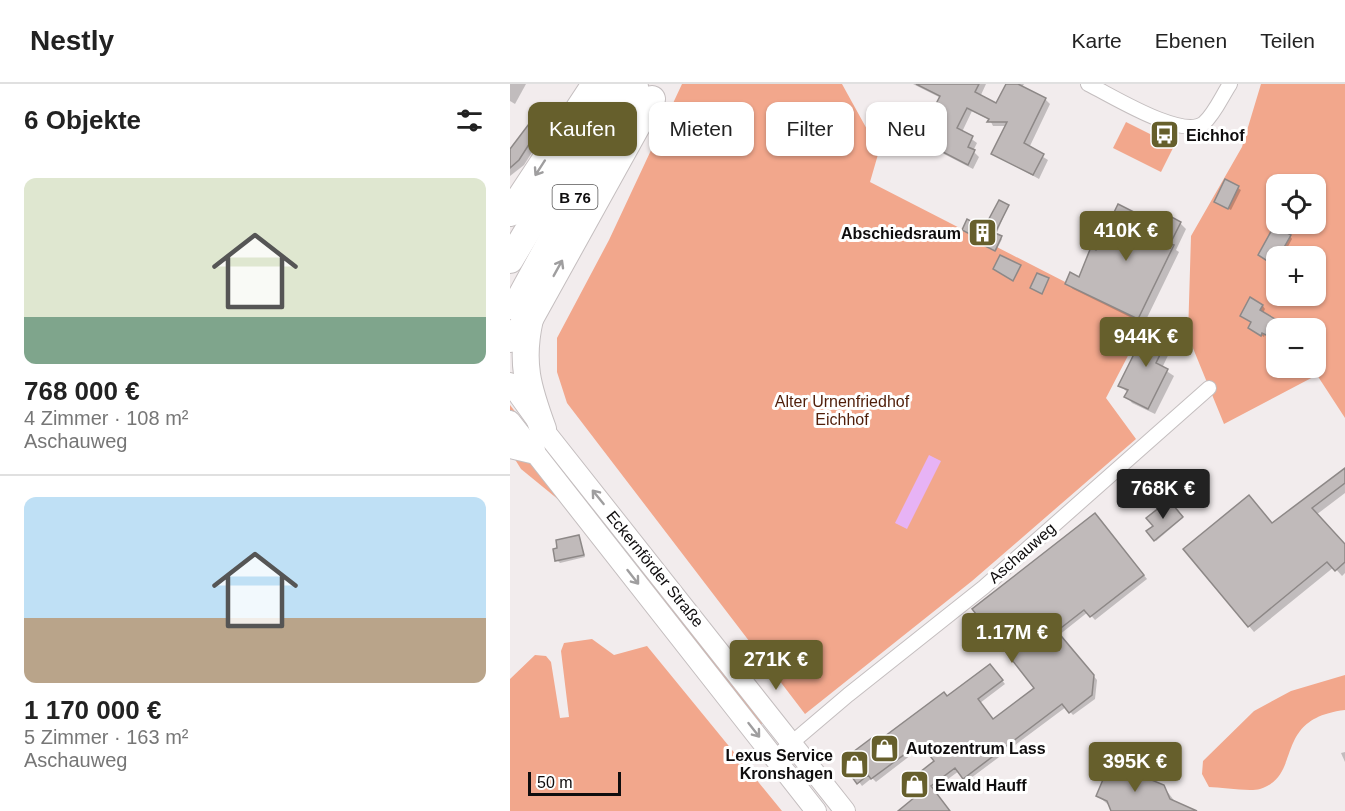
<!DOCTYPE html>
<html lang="de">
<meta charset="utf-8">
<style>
:root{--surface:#fff;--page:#f2f2f2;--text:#222;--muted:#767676;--line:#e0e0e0;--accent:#665f2c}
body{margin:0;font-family:Arial,sans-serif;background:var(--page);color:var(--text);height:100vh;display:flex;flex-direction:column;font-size:22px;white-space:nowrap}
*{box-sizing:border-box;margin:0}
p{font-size:20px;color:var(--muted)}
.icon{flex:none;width:33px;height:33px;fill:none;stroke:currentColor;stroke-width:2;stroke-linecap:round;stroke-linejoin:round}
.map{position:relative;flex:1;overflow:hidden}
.details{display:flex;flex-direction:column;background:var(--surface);width:510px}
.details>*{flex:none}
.top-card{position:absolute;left:18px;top:18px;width:570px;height:54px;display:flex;gap:12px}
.controls{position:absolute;left:756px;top:90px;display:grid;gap:12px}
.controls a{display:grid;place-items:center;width:60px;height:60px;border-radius:12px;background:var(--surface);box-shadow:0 2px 4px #0004;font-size:30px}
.scale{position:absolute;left:18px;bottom:15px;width:93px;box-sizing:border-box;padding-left:6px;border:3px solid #0f0d0e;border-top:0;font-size:16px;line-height:21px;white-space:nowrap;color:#0f0d0e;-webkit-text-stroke:4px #fff;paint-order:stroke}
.price{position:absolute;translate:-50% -51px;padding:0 14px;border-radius:6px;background:var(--accent);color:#fff;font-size:20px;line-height:39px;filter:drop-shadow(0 2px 3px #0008)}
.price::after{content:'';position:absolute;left:50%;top:36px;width:18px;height:14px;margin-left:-9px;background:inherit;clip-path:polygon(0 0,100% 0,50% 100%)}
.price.active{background:#222;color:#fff}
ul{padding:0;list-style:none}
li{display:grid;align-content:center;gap:12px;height:318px;padding:0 24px}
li+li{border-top:2px solid var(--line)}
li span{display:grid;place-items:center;height:186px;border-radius:12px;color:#555}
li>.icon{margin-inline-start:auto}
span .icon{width:108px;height:108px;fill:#fffc;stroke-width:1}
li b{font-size:26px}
h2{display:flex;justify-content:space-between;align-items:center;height:72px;padding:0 24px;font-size:26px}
.tag{padding:0 21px;border-radius:12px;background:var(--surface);box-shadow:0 2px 4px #0004;font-size:21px;line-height:54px}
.tag.active{background:var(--accent);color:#fff}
header{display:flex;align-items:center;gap:36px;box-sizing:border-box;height:84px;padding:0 30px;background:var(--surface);border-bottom:2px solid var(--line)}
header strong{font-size:28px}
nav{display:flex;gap:33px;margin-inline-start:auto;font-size:21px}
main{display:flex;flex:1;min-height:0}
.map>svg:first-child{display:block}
.green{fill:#f2a78c;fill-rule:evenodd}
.water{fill:#e7b3f5}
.shadow{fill:#0003}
.building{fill:#c0baba;stroke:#8d8887;stroke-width:1.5}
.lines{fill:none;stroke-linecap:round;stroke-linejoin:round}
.street-casing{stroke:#c4bebf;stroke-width:16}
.secondary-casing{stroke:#c4bebf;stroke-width:22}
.highway-casing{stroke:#c4bebf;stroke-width:28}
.street{stroke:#fff;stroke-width:14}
.secondary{stroke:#fff;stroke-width:20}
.highway{stroke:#fff;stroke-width:26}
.oneway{stroke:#9f9e9f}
.labels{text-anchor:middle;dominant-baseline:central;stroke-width:6;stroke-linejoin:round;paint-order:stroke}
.shield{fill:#fff;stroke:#575656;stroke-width:1.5}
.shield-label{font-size:15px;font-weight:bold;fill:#0f0d0e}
.poi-label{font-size:16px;font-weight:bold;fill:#0f0d0e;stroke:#fff;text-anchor:start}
.park-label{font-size:16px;fill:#501e09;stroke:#fff}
.street-label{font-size:16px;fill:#0f0d0e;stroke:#fff}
</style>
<header>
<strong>Nestly</strong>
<nav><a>Karte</a><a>Ebenen</a><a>Teilen</a></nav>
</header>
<main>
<section class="details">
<h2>6 Objekte<svg class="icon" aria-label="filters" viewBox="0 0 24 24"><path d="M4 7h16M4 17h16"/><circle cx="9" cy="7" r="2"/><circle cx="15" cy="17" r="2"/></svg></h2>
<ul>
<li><span style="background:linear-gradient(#dfe7d0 75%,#7fa58c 0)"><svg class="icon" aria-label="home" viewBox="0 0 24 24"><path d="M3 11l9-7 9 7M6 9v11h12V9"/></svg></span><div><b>768 000 €</b><p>4 Zimmer · 108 m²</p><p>Aschauweg</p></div></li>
<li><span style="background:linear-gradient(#bfe0f5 65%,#b9a48a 0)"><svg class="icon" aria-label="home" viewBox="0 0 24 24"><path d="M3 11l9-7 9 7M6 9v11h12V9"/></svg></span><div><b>1 170 000 €</b><p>5 Zimmer · 163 m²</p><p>Aschauweg</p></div></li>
</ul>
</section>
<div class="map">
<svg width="835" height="727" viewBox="0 0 835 727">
<rect width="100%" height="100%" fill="#f2eced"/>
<g class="green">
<polygon points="172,0 332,0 369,67 360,98 635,239 596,314 626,355 462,497 295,630 57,319 47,288 47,254 99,156"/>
<path d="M751,0H835V334L807,291L714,340L678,252L681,152L732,63ZM766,100H806V140H766ZM766,172H806V212H766ZM766,244H806V284H766Z"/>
<polygon points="616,38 664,62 651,88 603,64"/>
<polygon points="0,321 106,460 163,519 255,637 249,642 0,328"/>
<polygon points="1,369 19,377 55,421 11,385"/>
<polygon points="82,555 104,571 137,562 272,727 0,727 0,595 25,571 36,572 41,578 50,634 59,633 51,567 54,559"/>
<path d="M835,591V626C761,635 794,691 750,705C739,708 711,703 699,703L692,690L693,677L744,627L781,607Z"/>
</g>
<polygon class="water" points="419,371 431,377 397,445 385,439"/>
<g class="shadow">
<polygon points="0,0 16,0 5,20 0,17"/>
<polygon points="403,0 476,0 470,13 487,21 497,0 514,0 512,3 535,15 540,20 519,64 538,76 529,95 483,70 497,42 483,42 480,36 462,27 452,48 467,59 463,67 469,73 463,85 434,70 429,65 435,52 417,41 431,14"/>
<polygon points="25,34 38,43 14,81 0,92 0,67"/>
<polygon points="716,97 731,106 721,126 709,120"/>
<polygon points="498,122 486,151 492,155 486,167 476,162 474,146"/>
<polygon points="629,132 634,140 651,148 670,139 676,145 666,166 669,168 634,240 563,205 557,199 569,195 587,168"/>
<polygon points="780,152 782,155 773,172 766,172 766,182 750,171"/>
<polygon points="741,215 753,222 755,225 753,229 767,238 759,252 755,250 754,253 740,244 743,239"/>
<polygon points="659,251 665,257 652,284 664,292 645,330 622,319 616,312 618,309 610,301"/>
<polygon points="835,386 835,409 806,431 835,462 835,489 832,492 824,483 744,548 739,542 762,440"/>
<polygon points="659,418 673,434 646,457 638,448 645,442"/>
<polygon points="589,434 637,495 585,536 578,528 549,551 587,596 585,615 563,631 556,623 457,697 449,687 423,706 408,713 426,677 414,661 366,698 362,694 352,702 335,678 483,585 495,600 470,619 483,637 526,604 464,526"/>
<polygon points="69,453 75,473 50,479 47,476 49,465"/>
<polygon points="835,668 835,678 831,669"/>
<polygon points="653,702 666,719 601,723 588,712"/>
</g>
<g class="building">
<polygon points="406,0 469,0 465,8 486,19 496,0 508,0 536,14 514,59 534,70 523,91 481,70 497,38 477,38 479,35 457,24 447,44 463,52 458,63 465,66 458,81 427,65 435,51 415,41 430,12"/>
<polygon points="25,32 34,37 9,76 0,84 0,65"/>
<polygon points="715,95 729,102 718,125 704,118"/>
<polygon points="489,116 499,121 485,149 492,152 485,167 473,161 475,158 452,146 457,135 474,144"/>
<polygon points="608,120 630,131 628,135 650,146 658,131 671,138 660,160 664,161 628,235 555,200 560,188 569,193 581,163 586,166"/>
<polygon points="764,142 781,151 759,190 759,178 748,171"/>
<polygon points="490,171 511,181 503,197 483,185"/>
<polygon points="527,189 539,194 532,210 520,204"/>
<polygon points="740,213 753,221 750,226 765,235 756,251 752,249 751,252 738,244 741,238 730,232"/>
<polygon points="639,240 660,250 646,279 658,285 638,325 614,313 618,306 608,302"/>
<polygon points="835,384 835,399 802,424 835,460 835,478 825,487 817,478 738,543 673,465 739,411 762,439"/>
<polygon points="659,416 673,433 644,457 636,447 643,442 636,434"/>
<polygon points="585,429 634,491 580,533 574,526 547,547 584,591 582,611 559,629 552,620 453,695 445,684 421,702 440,727 388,727 405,713 395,700 424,677 410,659 361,695 358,691 347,700 334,682 333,678 339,671 363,653 367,658 434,608 437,612 480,580 493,596 468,615 483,635 524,604 462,525"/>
<polygon points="69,451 74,471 45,477 43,465 47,464 46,456"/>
<polygon points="600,679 654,701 660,715 687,727 601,727 597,717 586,712"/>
</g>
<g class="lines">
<defs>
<g id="street">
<path d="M578,0C601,11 672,56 694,39C705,29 712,12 720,0"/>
<polyline points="265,673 338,611 474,503 699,304"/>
</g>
<g id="secondary">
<polyline points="0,299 33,345 335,727"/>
<polyline points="0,337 306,727"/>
</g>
<g id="highway">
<polyline points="0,129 85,0"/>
<polyline points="0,176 106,0"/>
<polyline points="5,223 125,3"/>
<path d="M20,235C10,279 18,304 33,345"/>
<polyline points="0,255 20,235 142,15"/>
<polyline points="0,361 22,366"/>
</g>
</defs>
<use href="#street" class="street-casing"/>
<use href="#secondary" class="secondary-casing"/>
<use href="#highway" class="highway-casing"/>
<use href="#street" class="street"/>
<use href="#secondary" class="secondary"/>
<use href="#highway" class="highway"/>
</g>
<defs><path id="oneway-shaft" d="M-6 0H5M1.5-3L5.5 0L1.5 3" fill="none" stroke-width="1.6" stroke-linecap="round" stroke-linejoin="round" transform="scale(1.5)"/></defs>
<g class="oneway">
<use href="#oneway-shaft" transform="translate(30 84) rotate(123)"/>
<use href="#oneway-shaft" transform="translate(48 184) rotate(-61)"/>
<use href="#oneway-shaft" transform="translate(88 413) rotate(-129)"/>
<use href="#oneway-shaft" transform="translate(123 493) rotate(52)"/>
<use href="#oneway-shaft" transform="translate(244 646) rotate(52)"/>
</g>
<defs>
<symbol id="bus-square" viewBox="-11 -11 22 22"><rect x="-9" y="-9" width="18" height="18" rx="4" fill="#665f2c" stroke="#fff"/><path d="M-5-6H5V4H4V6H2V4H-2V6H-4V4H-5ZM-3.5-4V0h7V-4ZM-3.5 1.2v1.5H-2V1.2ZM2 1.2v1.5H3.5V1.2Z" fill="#fff"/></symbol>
<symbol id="building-square" viewBox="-11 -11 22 22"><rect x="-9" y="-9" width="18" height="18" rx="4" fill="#665f2c" stroke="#fff"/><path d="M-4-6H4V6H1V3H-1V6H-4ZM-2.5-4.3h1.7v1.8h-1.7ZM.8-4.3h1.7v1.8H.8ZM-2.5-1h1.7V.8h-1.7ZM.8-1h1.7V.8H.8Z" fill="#fff"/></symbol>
<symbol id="shop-square" viewBox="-11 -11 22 22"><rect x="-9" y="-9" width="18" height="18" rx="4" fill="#665f2c" stroke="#fff"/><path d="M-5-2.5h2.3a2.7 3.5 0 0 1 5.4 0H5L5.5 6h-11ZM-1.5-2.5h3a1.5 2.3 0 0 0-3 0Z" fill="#fff"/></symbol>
</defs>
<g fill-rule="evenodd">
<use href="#bus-square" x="638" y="34" width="33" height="33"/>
<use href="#building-square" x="456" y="132" width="33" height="33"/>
<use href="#shop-square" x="358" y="648" width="33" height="33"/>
<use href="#shop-square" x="328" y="664" width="33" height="33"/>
<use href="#shop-square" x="388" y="684" width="33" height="33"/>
</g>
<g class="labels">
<rect class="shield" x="42.5" y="101" width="45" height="24" rx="4.5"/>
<g class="shield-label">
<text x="65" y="113">B 76</text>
</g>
<g class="poi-label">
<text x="676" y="51">Eichhof</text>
<text x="451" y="149" text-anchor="end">Abschiedsraum</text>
<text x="396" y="664">Autozentrum Lass</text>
<text x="323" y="671" text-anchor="end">Lexus Service<tspan x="323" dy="18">Kronshagen</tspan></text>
<text x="425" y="701">Ewald Hauff</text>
</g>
<g class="park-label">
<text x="332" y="317">Alter Urnenfriedhof<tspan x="332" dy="18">Eichhof</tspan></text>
</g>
<g class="street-label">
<text transform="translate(512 469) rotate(-41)">Aschauweg</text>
<text transform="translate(145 485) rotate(51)">Eckernförder Straße</text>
</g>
</g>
</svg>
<div class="controls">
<a><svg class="icon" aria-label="locate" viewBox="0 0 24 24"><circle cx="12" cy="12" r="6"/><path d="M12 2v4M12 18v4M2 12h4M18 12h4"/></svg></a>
<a>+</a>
<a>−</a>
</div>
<div class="scale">50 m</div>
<b class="price" style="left:616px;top:178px">410K €</b>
<b class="price" style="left:636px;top:284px">944K €</b>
<b class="price active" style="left:653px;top:436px">768K €</b>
<b class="price" style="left:502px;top:580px">1.17M €</b>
<b class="price" style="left:266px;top:607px">271K €</b>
<b class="price" style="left:625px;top:709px">395K €</b>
<div class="top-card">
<a class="tag active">Kaufen</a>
<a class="tag">Mieten</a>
<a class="tag">Filter</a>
<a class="tag">Neu</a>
</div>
</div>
</main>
